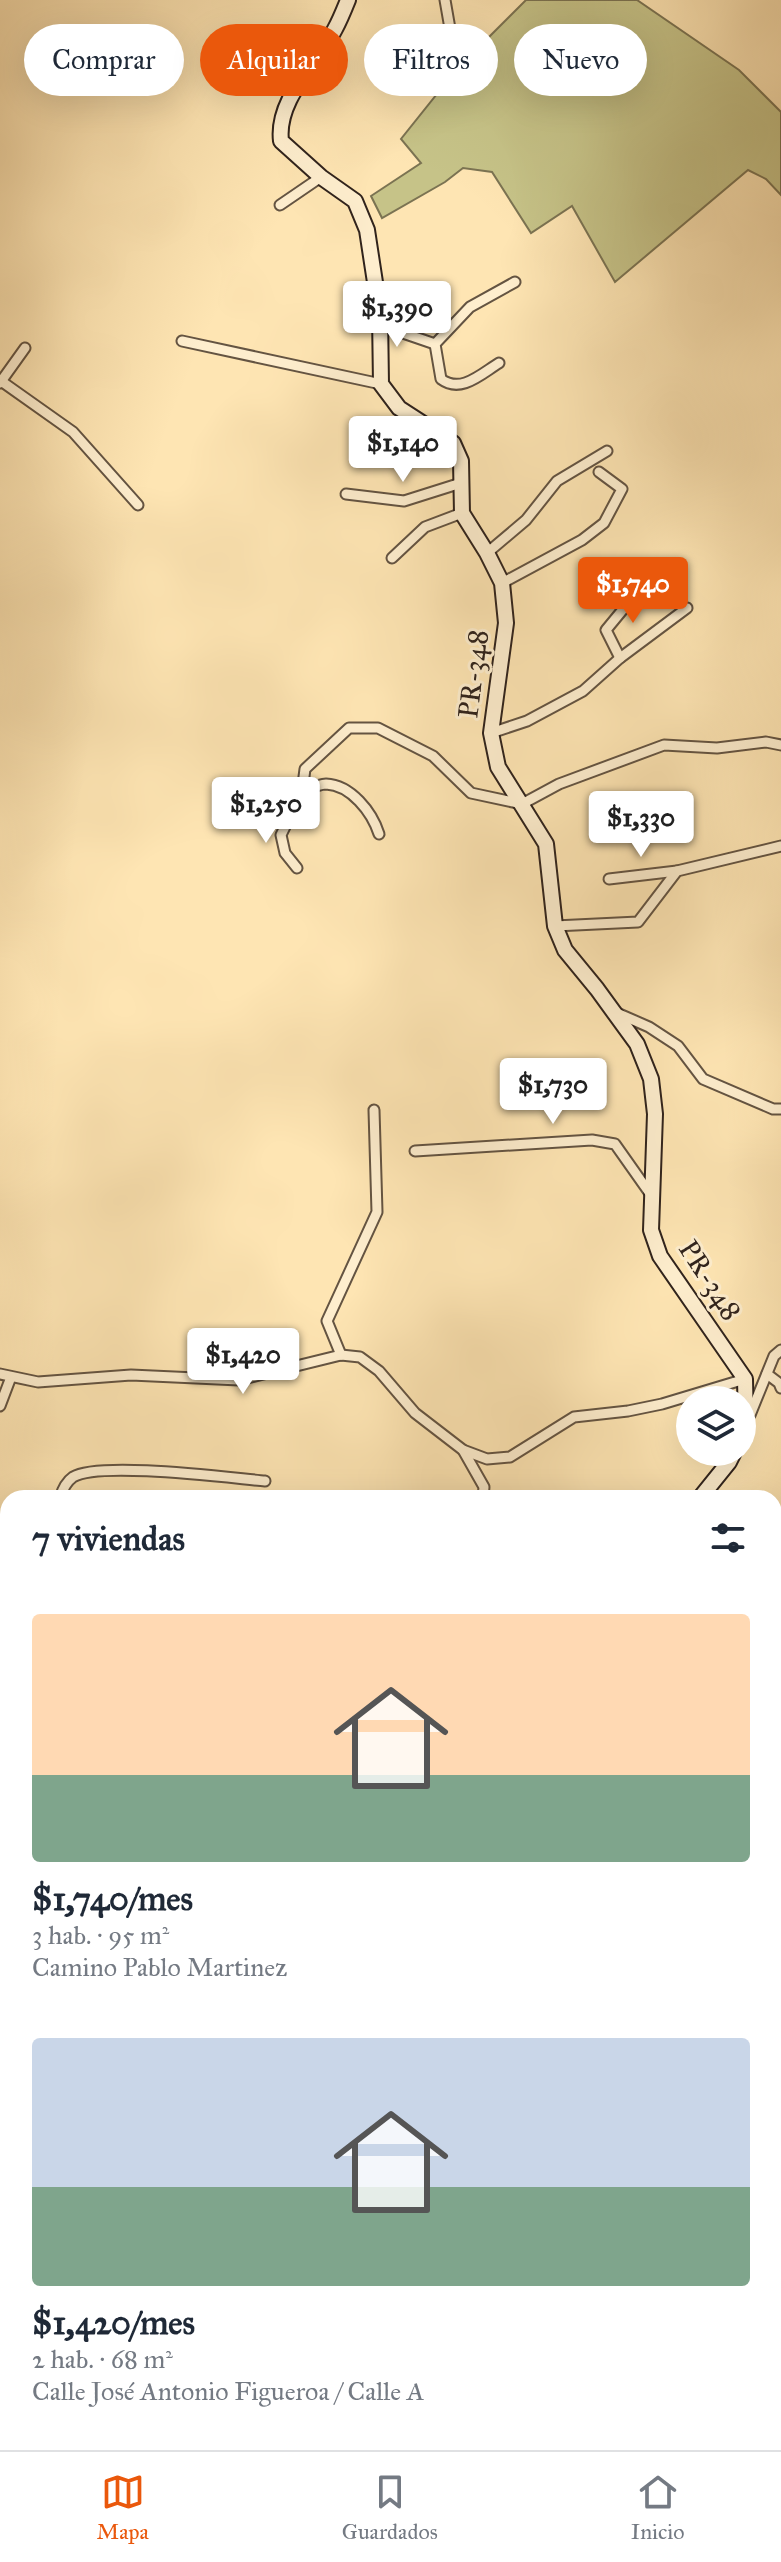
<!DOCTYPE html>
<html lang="es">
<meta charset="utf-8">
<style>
:root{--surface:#fff;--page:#f6f6f7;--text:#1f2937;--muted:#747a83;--line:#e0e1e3;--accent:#ea580c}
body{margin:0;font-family:"IM FELL Great Primer",serif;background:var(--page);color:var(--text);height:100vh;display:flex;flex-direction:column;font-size:30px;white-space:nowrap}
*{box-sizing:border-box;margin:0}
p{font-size:26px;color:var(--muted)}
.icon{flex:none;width:44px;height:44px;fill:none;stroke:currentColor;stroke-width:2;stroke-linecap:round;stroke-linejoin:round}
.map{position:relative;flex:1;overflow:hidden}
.sheet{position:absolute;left:0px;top:1490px;width:782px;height:960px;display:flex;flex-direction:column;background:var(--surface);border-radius:24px 24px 0 0;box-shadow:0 8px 32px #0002}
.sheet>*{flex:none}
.banner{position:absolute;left:24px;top:24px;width:734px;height:72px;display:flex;gap:16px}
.buttons{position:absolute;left:676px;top:1386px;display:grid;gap:16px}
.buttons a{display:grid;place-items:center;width:80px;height:80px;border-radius:50%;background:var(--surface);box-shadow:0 8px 32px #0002;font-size:40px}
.price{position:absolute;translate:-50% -68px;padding:0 18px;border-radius:8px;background:#fff;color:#222;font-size:26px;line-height:52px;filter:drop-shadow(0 2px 4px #0008)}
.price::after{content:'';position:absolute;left:50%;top:48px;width:24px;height:18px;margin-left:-12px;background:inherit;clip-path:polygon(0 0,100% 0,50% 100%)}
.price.selected{background:var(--accent);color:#fff}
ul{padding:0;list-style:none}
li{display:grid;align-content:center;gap:16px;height:424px;padding:0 32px}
li span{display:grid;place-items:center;height:248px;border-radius:8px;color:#555}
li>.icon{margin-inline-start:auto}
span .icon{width:144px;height:144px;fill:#fffc;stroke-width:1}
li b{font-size:34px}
h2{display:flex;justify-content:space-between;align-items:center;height:96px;padding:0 32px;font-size:34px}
.tag{padding:0 28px;border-radius:36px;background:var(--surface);box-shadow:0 8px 32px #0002;font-size:28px;line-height:72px}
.tag.selected{background:var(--accent);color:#fff}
.tab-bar{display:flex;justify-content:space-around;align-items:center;height:112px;border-top:2px solid var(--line);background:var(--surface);font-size:22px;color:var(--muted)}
.tab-bar a{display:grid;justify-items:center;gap:4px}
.tab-bar .selected{color:var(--accent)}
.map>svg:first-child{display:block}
.green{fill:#c6c388;stroke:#7b7352;stroke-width:2}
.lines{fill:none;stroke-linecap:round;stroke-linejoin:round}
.street-casing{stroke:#645442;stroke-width:13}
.secondary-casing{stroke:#30231c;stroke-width:18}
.street{stroke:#feeece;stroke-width:9}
.secondary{stroke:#feeece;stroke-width:14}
.labels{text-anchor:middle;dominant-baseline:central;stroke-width:6;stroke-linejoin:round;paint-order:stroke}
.street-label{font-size:28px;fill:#30231c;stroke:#feeece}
</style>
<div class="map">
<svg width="781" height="2450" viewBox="0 0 781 2450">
<rect width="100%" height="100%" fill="#fee5b3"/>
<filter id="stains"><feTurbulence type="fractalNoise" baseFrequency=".0025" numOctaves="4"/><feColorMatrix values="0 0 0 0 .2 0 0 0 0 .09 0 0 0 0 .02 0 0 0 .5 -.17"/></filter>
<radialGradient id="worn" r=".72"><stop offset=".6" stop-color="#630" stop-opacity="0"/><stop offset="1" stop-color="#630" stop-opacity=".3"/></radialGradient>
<polygon class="green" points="526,0 637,0 739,70 781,112 781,195 766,179 748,170 615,282 572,206 531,233 492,172 463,168 445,182 382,218 371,196 421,163 401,139 457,69"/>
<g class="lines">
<defs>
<g id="street">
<polyline points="445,0 452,40 463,53"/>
<polyline points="280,205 321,177"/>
<polyline points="380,315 400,332 435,344"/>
<polyline points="182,341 381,384"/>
<path d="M499,363C481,374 461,394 441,379L435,344L470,307L515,282"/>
<polyline points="1,381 73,432 138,505"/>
<polyline points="0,383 25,348"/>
<polyline points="346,494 404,501 461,483"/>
<polyline points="487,553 526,520 557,481 607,451"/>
<polyline points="392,558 425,527 462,513"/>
<polyline points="502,583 582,540 604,523 622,489 599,472"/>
<polyline points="620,658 606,630 639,590"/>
<polyline points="491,733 527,721 583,691 620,658 687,608"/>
<path d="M302,792C309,789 319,784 326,784C351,785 372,812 379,834"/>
<polyline points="297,868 285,853 281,835 302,792 305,769 349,728 378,728 433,756 471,793 522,804 559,784 664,745 717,748 766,742 781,745"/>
<polyline points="609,879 677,871"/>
<polyline points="555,926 638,922 677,871 781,846"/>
<polyline points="617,1013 649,1027 678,1046 703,1079 773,1109 781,1109"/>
<polyline points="415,1151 592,1140 615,1144 651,1195"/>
<polyline points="341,1355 327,1321 377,1212 374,1110"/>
<polyline points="0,1374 38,1382 131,1375 239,1380 341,1355 360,1357 379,1371 415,1413 463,1450 487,1459 510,1457 574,1417 628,1411 662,1404 745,1379"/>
<polyline points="767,1374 779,1383 781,1388"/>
<polyline points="0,1406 11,1377"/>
<polyline points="750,1415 774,1356 781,1350"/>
<polyline points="463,1450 484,1487 483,1498"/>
<path d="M60,1498C62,1491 66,1482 73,1477C99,1461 230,1478 265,1481"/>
<polyline points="0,1600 8,1590"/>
<polyline points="774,1765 781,1763"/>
<polyline points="774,1906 781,1903"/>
<polyline points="0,2037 8,2036"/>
<polyline points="378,2450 391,2442"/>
</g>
<g id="secondary">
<path d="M348,0C344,10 340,20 335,29C317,64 276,99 281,141L321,177L355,201L367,230L380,315L381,384L399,408L453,443L461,461L462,513L487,553L502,583L506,623L491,733L498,767L546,844L555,926L565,950L597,989L637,1044L651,1079L655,1114L651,1230L660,1256L745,1379L746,1426L742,1435"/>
<polyline points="700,1498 729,1462 734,1452"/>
<polyline points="774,1564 781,1571"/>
<polyline points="0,2341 8,2350"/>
<polyline points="142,2442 162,2450"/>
<polyline points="329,2442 348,2450"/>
<polyline points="258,2450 280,2442"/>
</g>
</defs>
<use href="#street" class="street-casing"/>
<use href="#secondary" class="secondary-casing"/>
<use href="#street" class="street"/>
<use href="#secondary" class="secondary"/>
</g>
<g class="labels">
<g class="street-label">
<text transform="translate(473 674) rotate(-83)">PR-348</text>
<text transform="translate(710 1280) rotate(57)">PR-348</text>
</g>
</g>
<rect width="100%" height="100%" filter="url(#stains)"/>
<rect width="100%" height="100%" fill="url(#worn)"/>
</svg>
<div class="buttons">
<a><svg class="icon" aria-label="layers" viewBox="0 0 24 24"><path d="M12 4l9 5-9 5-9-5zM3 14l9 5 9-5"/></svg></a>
</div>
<b class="price" style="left:397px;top:349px">$1,390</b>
<b class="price" style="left:403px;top:484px">$1,140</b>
<b class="price selected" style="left:633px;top:625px">$1,740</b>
<b class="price" style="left:266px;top:845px">$1,250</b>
<b class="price" style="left:641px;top:859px">$1,330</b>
<b class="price" style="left:553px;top:1126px">$1,730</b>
<b class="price" style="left:243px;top:1396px">$1,420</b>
<div class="banner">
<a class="tag">Comprar</a>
<a class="tag selected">Alquilar</a>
<a class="tag">Filtros</a>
<a class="tag">Nuevo</a>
</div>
<section class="sheet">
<h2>7 viviendas<svg class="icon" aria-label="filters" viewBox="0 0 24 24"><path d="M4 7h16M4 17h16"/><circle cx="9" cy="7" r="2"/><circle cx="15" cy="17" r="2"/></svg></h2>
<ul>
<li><span style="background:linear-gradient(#ffd9b3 65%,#7fa58c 0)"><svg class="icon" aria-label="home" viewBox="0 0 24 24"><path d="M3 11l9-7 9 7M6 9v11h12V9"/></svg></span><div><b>$1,740/mes</b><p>3 hab. · 95 m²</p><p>Camino Pablo Martinez</p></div></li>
<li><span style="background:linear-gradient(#c9d6e8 60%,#7fa58c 0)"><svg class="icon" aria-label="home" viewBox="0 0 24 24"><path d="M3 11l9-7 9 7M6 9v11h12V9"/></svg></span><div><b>$1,420/mes</b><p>2 hab. · 68 m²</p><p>Calle José Antonio Figueroa / Calle A</p></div></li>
</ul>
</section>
</div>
<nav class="tab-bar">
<a class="selected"><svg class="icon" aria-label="map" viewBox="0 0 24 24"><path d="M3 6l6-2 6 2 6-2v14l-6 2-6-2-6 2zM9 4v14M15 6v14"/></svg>Mapa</a>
<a><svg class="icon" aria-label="saved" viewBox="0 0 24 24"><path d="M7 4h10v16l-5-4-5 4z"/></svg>Guardados</a>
<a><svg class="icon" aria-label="home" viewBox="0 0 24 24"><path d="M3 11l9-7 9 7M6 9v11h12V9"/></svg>Inicio</a>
</nav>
